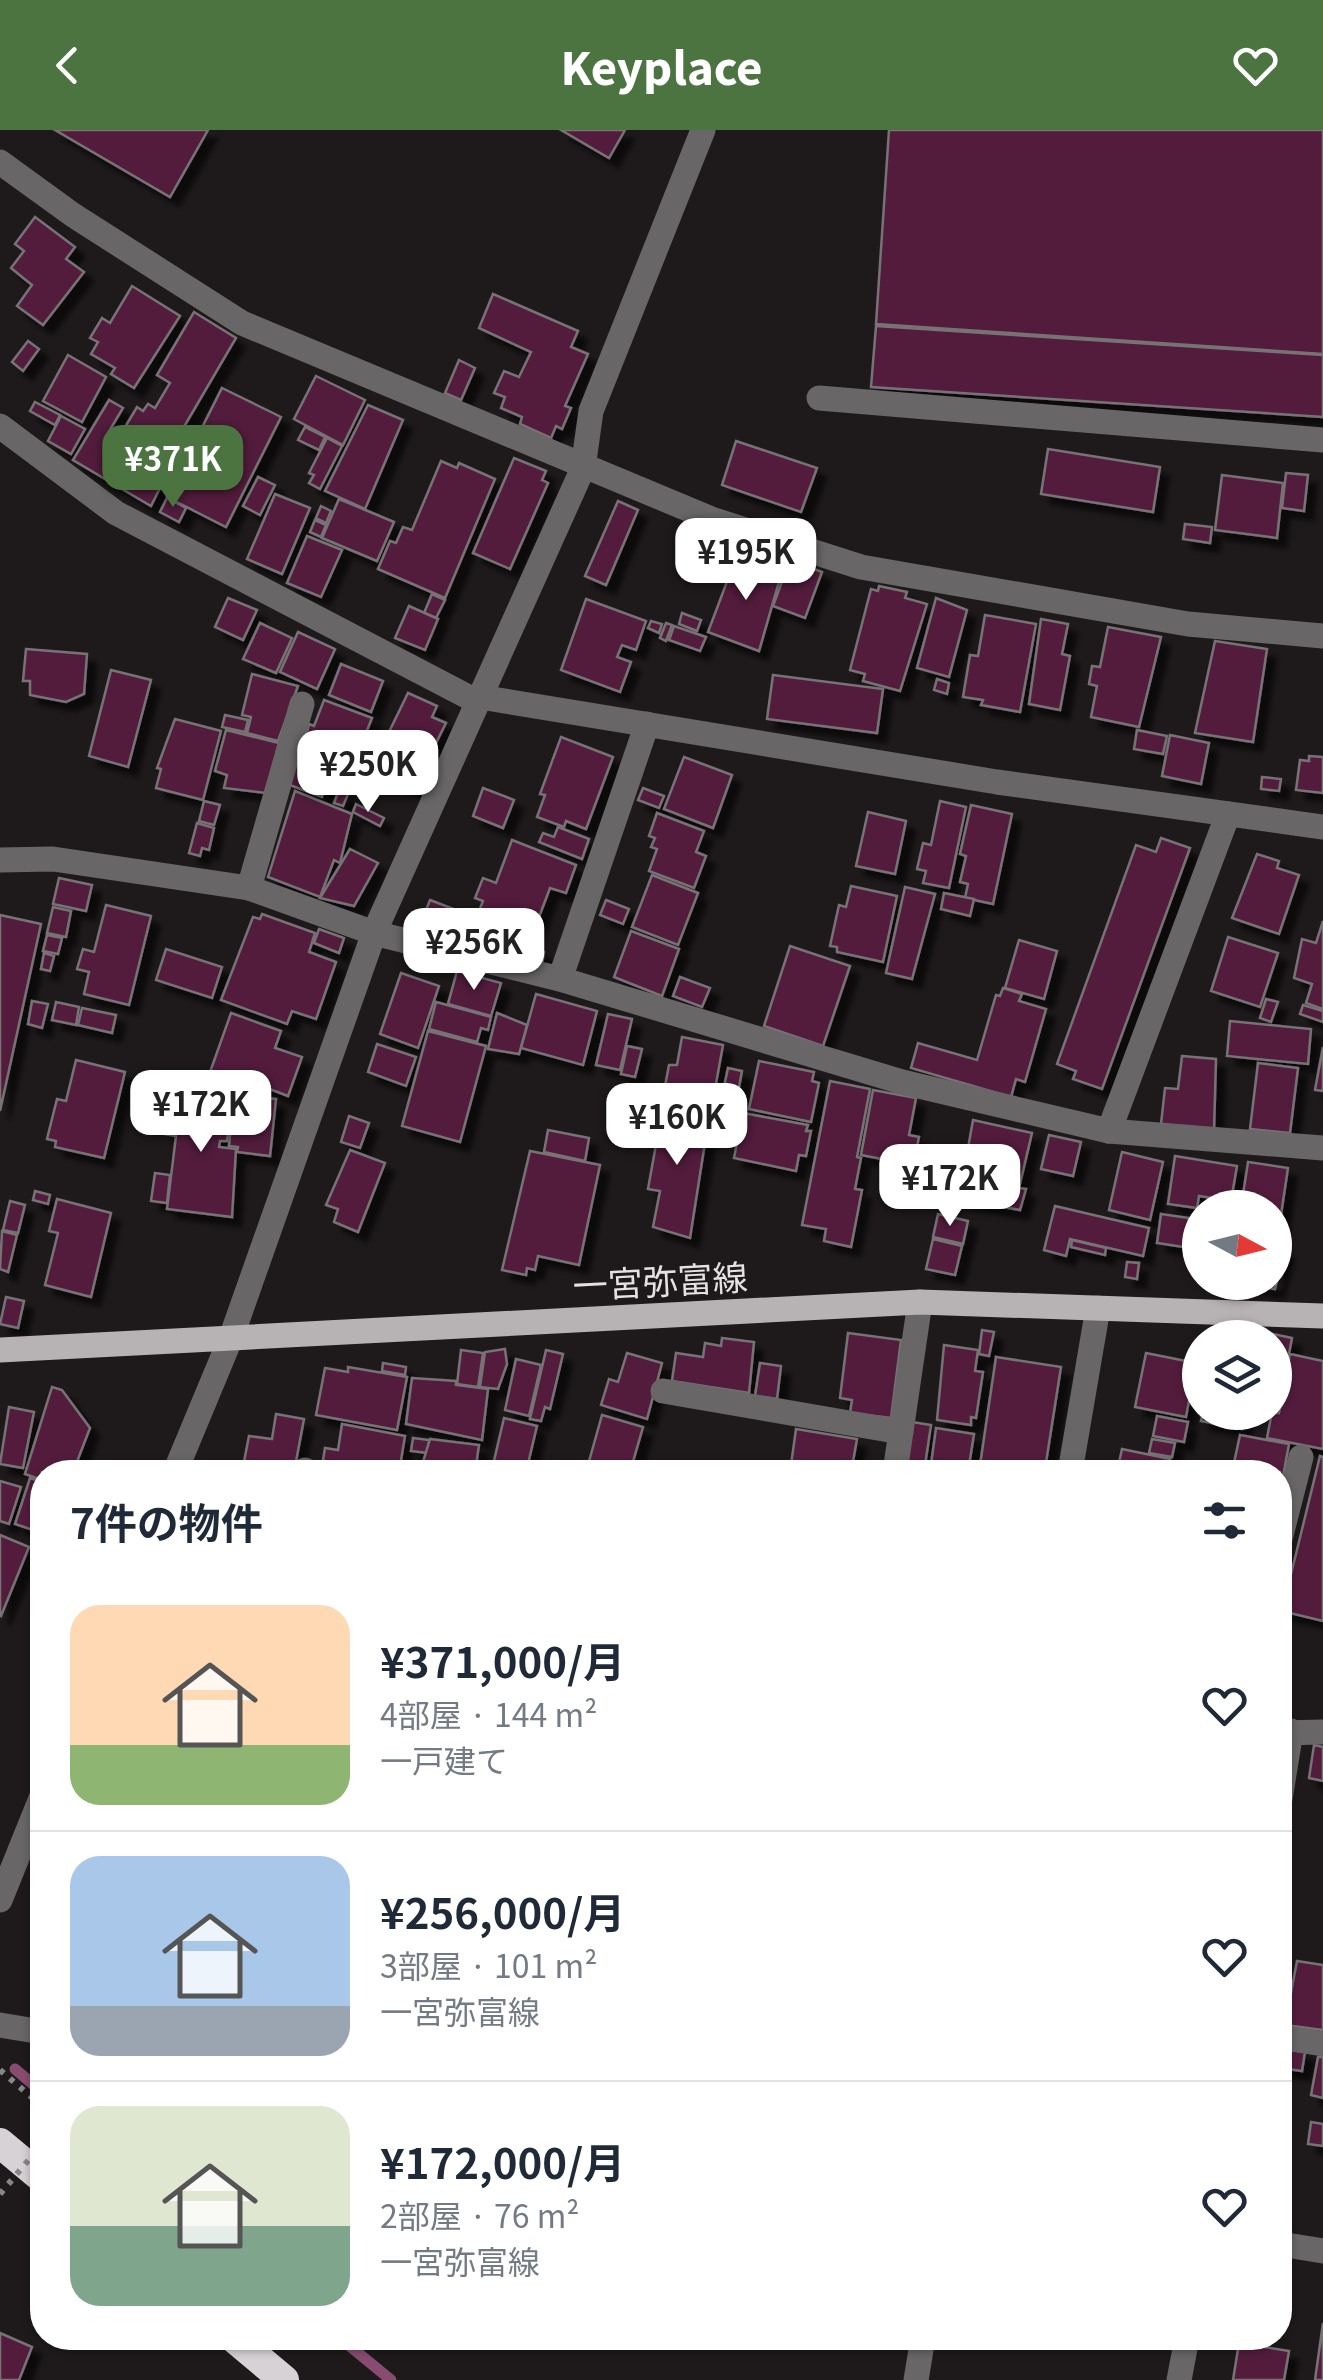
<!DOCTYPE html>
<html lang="ja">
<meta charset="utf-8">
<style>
:root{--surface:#fff;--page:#f6f6f7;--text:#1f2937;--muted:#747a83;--line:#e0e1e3;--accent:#4c7441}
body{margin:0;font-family:Georgia,"Noto Sans JP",serif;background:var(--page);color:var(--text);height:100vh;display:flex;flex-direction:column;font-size:38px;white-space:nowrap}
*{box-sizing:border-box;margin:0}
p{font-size:32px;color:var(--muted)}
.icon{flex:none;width:55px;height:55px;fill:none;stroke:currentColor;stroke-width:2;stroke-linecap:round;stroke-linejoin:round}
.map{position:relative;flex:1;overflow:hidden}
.panel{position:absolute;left:30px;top:1330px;width:1262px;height:890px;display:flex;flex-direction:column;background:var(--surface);border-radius:40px;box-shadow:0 2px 8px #0004}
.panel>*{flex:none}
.needle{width:65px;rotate:97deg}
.tools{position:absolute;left:1182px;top:1060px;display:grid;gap:20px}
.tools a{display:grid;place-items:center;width:110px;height:110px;border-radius:50%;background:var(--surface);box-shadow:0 2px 8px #0004;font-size:50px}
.price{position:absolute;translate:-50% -85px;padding:0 22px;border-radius:20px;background:#fff;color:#222;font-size:32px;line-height:65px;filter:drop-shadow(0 2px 5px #0008)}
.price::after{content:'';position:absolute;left:50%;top:60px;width:30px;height:22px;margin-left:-15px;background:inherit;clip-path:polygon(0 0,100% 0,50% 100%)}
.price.active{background:var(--accent);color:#fff}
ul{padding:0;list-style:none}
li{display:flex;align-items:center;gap:30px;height:250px;padding:0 40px}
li+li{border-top:2px solid var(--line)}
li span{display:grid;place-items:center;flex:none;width:280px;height:200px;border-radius:30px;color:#555}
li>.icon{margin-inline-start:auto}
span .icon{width:120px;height:120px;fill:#fffc;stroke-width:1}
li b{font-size:42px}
h2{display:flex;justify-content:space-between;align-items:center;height:120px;padding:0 40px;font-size:42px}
header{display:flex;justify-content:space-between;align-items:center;height:130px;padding:0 40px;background:var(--accent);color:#fff;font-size:45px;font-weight:800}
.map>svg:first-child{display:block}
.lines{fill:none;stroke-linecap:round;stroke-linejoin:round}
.stream{stroke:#894c70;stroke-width:11}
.building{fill:#521a3e;stroke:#777375;stroke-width:2.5;filter:url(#shadow)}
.path{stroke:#898688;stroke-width:6;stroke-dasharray:5 8;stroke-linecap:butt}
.minor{stroke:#686667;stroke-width:25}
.major{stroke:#b7b3b5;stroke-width:25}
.highway{stroke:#d7d2d5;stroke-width:30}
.path-bridge{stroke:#898688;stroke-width:6;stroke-dasharray:5 8;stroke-linecap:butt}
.labels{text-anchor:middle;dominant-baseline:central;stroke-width:8;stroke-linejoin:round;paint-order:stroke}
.street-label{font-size:35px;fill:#e5e2e4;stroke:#1e1a1c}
</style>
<header><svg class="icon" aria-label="back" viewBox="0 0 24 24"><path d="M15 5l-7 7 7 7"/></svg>Keyplace<svg class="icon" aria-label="heart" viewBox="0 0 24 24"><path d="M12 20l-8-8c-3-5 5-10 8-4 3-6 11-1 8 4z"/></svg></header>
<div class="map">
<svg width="1323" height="2250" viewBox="0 0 1323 2250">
<defs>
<filter id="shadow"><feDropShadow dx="9" dy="9" stdDeviation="2.5" flood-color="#0009"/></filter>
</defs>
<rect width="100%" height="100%" fill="#1e1a1c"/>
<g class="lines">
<g class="stream">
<polyline points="15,1939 42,1962"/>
<polyline points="340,2208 391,2250"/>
</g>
</g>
<g class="building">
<polygon points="55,0 208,0 170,67"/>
<polygon points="561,0 625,0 609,28"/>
<polygon points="889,0 1323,0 1323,224 876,194"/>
<polygon points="35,87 75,117 66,129 84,142 43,195 17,176 32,155 11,138 24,121 15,114"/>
<polygon points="132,156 180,186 134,258 111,244 115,238 91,224 98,212 90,208 102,188 110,193"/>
<polygon points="493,164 578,201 571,217 588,224 565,276 571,278 562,299 556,296 551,308 520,294 522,287 501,278 505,267 494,263 504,241 519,247 531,222 479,198"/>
<polygon points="194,182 236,208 185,295 189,299 151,376 73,330 109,270 123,278 108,303 118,309 137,277 143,281 148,274 155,278 170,253 157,245"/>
<polygon points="876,196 1323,225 1323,287 871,257"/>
<polygon points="28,211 39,219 23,241 12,232"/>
<polygon points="68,225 106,247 82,292 43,271"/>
<polygon points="459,230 475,238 461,270 445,263"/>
<polygon points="316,246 365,270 343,315 294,289"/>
<polygon points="222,258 281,287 226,397 167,367"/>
<polygon points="35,272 60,285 55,295 30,281"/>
<polygon points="368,275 403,290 365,379 325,361"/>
<polygon points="61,286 85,299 71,324 48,311"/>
<polygon points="305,297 325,307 319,320 298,310"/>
<polygon points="327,308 342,316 320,359 309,353 314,345 309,343"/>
<polygon points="736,311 817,338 801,382 722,355"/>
<polygon points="1048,319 1160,337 1153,382 1041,364"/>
<polygon points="514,328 546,341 542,350 548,353 510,439 473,423"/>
<polygon points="441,331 457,338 459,333 495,349 445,468 378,439 390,411 396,413 403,397 412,400"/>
<polygon points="1286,343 1308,345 1304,381 1282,378"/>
<polygon points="1222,345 1283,353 1277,408 1215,400"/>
<polygon points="258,347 275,355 260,385 243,376"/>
<polygon points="275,364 310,378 282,444 247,429"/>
<polygon points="167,368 186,378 179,392 160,382"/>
<polygon points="339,369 394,392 377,431 322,408"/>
<polygon points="618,371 638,380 606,455 585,446"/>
<polygon points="321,376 331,381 326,393 316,388"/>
<polygon points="315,390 326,395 321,407 310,402"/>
<polygon points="1185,394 1212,397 1210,413 1183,409"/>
<polygon points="307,406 342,420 321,467 287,453"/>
<polygon points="742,410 787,426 783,438 738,422"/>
<polygon points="737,425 782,441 759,521 708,502"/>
<polygon points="790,430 822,442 805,488 773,476"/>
<polygon points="879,456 907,462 905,468 927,474 900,561 863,551 865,544 850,540 871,459 878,461"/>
<polygon points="432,464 445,470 436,488 424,483"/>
<polygon points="228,468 257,480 243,510 215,497"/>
<polygon points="936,468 967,480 949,547 917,538"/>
<polygon points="586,469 646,491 636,520 622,515 617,527 631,532 620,562 561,540"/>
<polygon points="409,476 438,489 425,520 395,508"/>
<polygon points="682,483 701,490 697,501 679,494"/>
<polygon points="985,485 1036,494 1020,582 981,575 983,570 963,567 970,525 978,526"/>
<polygon points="1041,489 1068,494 1062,524 1070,526 1060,580 1029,574"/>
<polygon points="651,491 662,494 659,503 648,498"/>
<polygon points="260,493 292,508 276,543 243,529"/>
<polygon points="666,493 672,495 666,511 660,508"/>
<polygon points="674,496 706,507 700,521 669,510"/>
<polygon points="1108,497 1161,507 1139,597 1091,587 1097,556 1089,554 1092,536 1100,537"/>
<polygon points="298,502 335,519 317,559 280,542"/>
<polygon points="1215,511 1267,519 1253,612 1195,603"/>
<polygon points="26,519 87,524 84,564 66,572 30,565 30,551 23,551"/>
<polygon points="341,534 383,551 371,582 329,565"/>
<polygon points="111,540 151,550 128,637 89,626"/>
<polygon points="252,544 298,556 278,611 247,603 251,587 242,585"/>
<polygon points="773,545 883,559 877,603 767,589"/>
<polygon points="937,549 949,553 947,564 934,560"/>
<polygon points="408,563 437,576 432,587 446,593 413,659 371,639"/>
<polygon points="324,570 372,588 348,648 301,629 309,594 314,596"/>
<polygon points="225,585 248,590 245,602 222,597"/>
<polygon points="175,589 221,601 203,670 156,658 161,639 157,638"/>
<polygon points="226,600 279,613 266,663 224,658 227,645 215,641"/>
<polygon points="1137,600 1167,606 1163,624 1134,619"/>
<polygon points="1170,605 1209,613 1201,654 1162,646"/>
<polygon points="561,607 613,627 586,699 566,691 564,697 537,687 545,665 540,664"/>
<polygon points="1309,626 1323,627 1323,663 1296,660 1300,630 1309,631"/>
<polygon points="684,627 732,645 713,698 664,679"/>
<polygon points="297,630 331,643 322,667 287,654"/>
<polygon points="332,643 348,649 345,656 330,650"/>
<polygon points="1262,647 1281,649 1279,661 1261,659"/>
<polygon points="483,658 514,670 503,698 473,686"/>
<polygon points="643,658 664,666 659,678 638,670"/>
<polygon points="339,660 348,664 343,676 334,673"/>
<polygon points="295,661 352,684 340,733 334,730 320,767 268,747"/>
<polygon points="204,671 220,675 214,695 199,691"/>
<polygon points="940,671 966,677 949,758 923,753 926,741 917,739 923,713 931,715"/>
<polygon points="356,674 384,688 380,696 353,682"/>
<polygon points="971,675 1012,684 993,774 965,768 968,754 960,752 966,726 960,724"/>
<polygon points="868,682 906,691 895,744 856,736"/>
<polygon points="657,683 704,701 696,722 706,726 694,758 649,741 657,719 651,717 655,708 649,706"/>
<polygon points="197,693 214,698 209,720 202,718 200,726 189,723"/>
<polygon points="558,697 589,709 582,729 539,712 543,703 554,707"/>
<polygon points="1161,708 1190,718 1102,959 1073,949 1076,941 1057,934 1136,715 1156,722"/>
<polygon points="512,710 576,735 566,763 550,758 528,816 473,796 483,771 475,768 483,748 496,753"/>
<polygon points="350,719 378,733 354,776 320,768"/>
<polygon points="1257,724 1279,731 1277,738 1299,745 1279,804 1232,788"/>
<polygon points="652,745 698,763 678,815 632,797"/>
<polygon points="59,748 92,755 86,781 53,774"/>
<polygon points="851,756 897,766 883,832 837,822 837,817 830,816 839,775 846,777"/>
<polygon points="905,757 935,764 912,849 886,843"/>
<polygon points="944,763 974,769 970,786 941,779"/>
<polygon points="430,770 464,783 452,814 418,800"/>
<polygon points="606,770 629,779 623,794 600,785"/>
<polygon points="106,775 151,786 129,875 84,864 89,842 77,839 83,819 94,822"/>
<polygon points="53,777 71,781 66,807 47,803"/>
<polygon points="262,784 315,803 309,822 336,832 316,889 292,881 287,894 221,870 253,787 260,789"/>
<polygon points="0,785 41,794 0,981"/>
<polygon points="1323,791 1323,879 1306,873 1312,854 1294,848 1302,809 1316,813"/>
<polygon points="460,798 491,810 486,823 454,811"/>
<polygon points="319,799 344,808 339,823 314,813"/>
<polygon points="631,801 679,819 662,866 614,847"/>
<polygon points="47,805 62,808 58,824 43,821"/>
<polygon points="1228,807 1278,823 1260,877 1211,861"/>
<polygon points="1019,810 1057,821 1044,869 1005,858"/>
<polygon points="790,816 850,836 823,916 764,896"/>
<polygon points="510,817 544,822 542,834 509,829"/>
<polygon points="166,819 222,837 212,868 156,850"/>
<polygon points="44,823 54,826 50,841 41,839"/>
<polygon points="457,841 501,853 491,886 448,874"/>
<polygon points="401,843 439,856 418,918 380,904"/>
<polygon points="680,847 710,858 702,877 673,866"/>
<polygon points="1003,858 1022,864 1019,871 1046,879 1025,952 1016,949 1011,967 911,938 918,913 977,930 996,865 1000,866"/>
<polygon points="536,864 597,881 583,935 521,918"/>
<polygon points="1266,869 1278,872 1271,892 1260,888"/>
<polygon points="32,871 48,874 42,898 28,894"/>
<polygon points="56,872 79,877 76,895 52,890"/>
<polygon points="436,872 491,887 488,900 481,898 477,912 429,899"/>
<polygon points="1303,875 1323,881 1323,892 1300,884"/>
<polygon points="82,878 116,885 112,903 78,895"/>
<polygon points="231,883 281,901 275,918 302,927 288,966 262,956 259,963 209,945"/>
<polygon points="497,883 527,895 519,924 488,919"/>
<polygon points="608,884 632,889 620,940 596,935"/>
<polygon points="1230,891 1311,899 1308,934 1227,926"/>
<polygon points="428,901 486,916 460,1012 402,996"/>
<polygon points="682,907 723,915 711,981 662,972 669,935 677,935"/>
<polygon points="377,914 416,927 406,956 368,942"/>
<polygon points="627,916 642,919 635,947 621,944"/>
<polygon points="1323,917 1323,961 1315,960"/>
<polygon points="1182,926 1216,929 1214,1000 1161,994 1165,958 1178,959"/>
<polygon points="76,930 125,942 104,1028 55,1017 56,1011 47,1009 57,969 66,971"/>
<polygon points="759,931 814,942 812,951 819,953 811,992 749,979"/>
<polygon points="1258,933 1298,938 1290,1003 1250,999"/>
<polygon points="728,938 742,941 735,979 720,976"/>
<polygon points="830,951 870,959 857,1027 861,1028 855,1059 862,1060 851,1117 824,1111 826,1099 802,1095"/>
<polygon points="873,960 916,968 909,1005 919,1007 915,1026 905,1024 903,1033 861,1025"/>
<polygon points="169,962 232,969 227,1011 220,1011 219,1017 236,1019 232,1087 167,1079 176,1006 164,1004"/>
<polygon points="234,964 276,969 270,1026 237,1022 238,1017 229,1016"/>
<polygon points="657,977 709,987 690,1108 653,1097 660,1061 648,1059 657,1009 651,1008"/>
<polygon points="743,983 808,995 806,1001 811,1001 806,1026 799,1025 796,1041 734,1028"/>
<polygon points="349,986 369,993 360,1018 341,1012"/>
<polygon points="973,990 1032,1003 1019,1058 1026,1059 1020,1080 959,1069"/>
<polygon points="548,1000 589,1008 585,1031 544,1022"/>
<polygon points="1049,1005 1081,1012 1073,1046 1041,1039"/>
<polygon points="350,1020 385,1033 358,1102 334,1092 338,1079 326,1075"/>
<polygon points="530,1021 600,1035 579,1135 538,1126 535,1140 527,1138 526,1145 502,1140"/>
<polygon points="1122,1022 1163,1032 1150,1090 1109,1080"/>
<polygon points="1175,1026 1237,1036 1231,1071 1199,1066 1197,1078 1168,1074"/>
<polygon points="1248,1032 1288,1038 1276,1118 1285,1120 1275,1159 1242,1154 1275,1152 1275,1078 1241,1078"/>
<polygon points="155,1043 170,1045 167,1073 151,1071"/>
<polygon points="35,1061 50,1065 48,1074 33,1070"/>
<polygon points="57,1069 111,1083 91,1167 45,1155 58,1103 49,1101"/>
<polygon points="10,1071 25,1075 18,1103 3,1100"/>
<polygon points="1055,1076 1149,1098 1143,1126 1070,1109 1066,1126 1044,1120"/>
<polygon points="938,1084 968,1091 963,1114 933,1107"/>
<polygon points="1161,1084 1189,1088 1184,1117 1157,1113"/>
<polygon points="2,1101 17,1105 8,1142 0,1139"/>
<polygon points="933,1109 962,1116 955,1145 926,1139"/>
<polygon points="1072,1110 1106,1118 1105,1125 1071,1117"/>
<polygon points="1127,1132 1139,1133 1137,1149 1125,1147"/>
<polygon points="6,1167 24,1171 18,1198 0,1194"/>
<polygon points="982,1200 994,1202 989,1226 979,1224"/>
<polygon points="848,1203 901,1210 891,1288 850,1283 852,1270 840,1268"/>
<polygon points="1273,1204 1292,1208 1284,1250 1275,1248"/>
<polygon points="722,1208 754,1212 749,1263 672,1251 676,1223 703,1227 705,1213 721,1216"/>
<polygon points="944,1215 978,1220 975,1241 983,1242 976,1288 971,1287 971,1295 937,1290"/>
<polygon points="505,1219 507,1234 498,1259 480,1257 485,1222"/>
<polygon points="461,1220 483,1223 478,1257 457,1254"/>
<polygon points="546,1220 563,1224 550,1279 545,1277 541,1291 530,1289"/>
<polygon points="627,1223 662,1233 647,1289 601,1275 609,1249 618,1252"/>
<polygon points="1146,1223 1196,1233 1186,1287 1135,1277"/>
<polygon points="1290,1224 1323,1231 1323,1319 1267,1308 1272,1282 1279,1283"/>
<polygon points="996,1227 1061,1237 1045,1339 1036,1337 1036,1342 979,1342"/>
<polygon points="516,1229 541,1235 529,1286 505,1280"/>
<polygon points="383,1233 406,1237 405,1245 382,1241"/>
<polygon points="760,1233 781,1236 777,1269 755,1266"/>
<polygon points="348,1237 407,1247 397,1300 316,1285 325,1238 348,1242"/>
<polygon points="412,1248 456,1251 456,1255 488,1259 482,1310 406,1294"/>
<polygon points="52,1257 62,1260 90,1298 73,1342 42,1342 42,1350 25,1344"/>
<polygon points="9,1277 34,1282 23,1338 0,1334"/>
<polygon points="1203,1282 1245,1282 1242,1299 1201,1291"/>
<polygon points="276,1284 304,1289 294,1342 242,1342 249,1306 272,1309"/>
<polygon points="602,1285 643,1297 630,1342 588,1335"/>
<polygon points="1157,1286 1188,1292 1184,1312 1153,1306"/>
<polygon points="504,1288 537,1296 526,1342 493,1335"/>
<polygon points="912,1292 931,1295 924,1342 904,1342"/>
<polygon points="342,1294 405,1306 399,1342 321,1342 325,1318 338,1320"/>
<polygon points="936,1298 974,1304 968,1342 930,1342"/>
<polygon points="796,1299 857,1309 852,1337 858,1337 857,1342 790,1342"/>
<polygon points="1240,1305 1289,1314 1280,1363 1280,1342 1232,1342"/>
<polygon points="413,1308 429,1310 428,1323 411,1321"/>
<polygon points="430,1309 479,1315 475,1342 420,1342"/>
<polygon points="1152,1309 1175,1313 1172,1327 1149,1323"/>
<polygon points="1122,1319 1170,1329 1167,1342 1117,1342"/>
<polygon points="1320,1326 1323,1327 1323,1491 1282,1481"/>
<polygon points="30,1348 42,1352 42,1403 15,1394"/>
<polygon points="0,1351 21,1357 9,1394 0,1391"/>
<polygon points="0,1405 29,1417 1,1486 0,1485"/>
<polygon points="1314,1615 1323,1617 1323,1651 1309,1648"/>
<polygon points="1297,1831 1323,1835 1323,1900 1285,1895"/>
<polygon points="1280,1919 1305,1922 1302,1941 1280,1938"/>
<polygon points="1318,1927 1323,1927 1323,1968 1311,1965"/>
<polygon points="1311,1992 1323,1994 1323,2016 1308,2014"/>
<polygon points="1323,2193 1323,2250 1315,2250"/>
<polygon points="0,2203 32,2217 19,2250 0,2250"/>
<polygon points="1239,2213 1289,2221 1284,2250 1233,2250"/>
</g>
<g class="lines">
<polyline class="path" points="0,1940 42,1976"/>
<g class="minor">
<polyline points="0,32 73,85 242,193 714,390 861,437 1188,494 1323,506"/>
<polyline points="819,268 1323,310"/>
<polyline points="0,296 116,383 478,572"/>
<polyline points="480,567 997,652 1323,697"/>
<polyline points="0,730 53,729 249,758 374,803 560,849 902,952 1109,1001 1323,1018"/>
<polyline points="249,758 302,574"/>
<polyline points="560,849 647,594"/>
<polyline points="1109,1001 1228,684"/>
<polyline points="663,1261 901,1302"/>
<polyline points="175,1342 232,1205 374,803 583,338 591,281 703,0"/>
<polyline points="305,1342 305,1340"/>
<polyline points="895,1342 920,1172"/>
<polyline points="1070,1342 1098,1178"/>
<polyline points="1280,1409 1301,1327"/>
<polyline points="1280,1603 1323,1602"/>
<polyline points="1280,1669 1291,1601"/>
<polyline points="0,1770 42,1666"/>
<polyline points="0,1895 42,1902"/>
<polyline points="1280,1907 1323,1914"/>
<polyline points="1280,2114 1323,2121"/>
<polyline points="916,2250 923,2208"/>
<polyline points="1179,2250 1187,2208"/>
</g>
<polyline class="major" points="0,1220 920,1172 1323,1186"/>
<g class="highway">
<polyline points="0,2013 42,2048"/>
<polyline points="234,2208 284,2250"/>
</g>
<polyline class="path-bridge" points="0,2064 42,2014"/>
</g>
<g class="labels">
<g class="street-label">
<text transform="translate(660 1149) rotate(-3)">一宮弥富線</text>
</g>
</g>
</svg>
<div class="tools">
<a><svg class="needle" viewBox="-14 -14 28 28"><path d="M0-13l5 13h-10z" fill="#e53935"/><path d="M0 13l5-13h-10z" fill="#747a83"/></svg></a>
<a><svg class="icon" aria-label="layers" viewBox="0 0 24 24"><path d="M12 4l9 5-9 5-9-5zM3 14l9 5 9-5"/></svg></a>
</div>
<b class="price active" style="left:173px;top:380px">¥371K</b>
<b class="price" style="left:746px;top:473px">¥195K</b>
<b class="price" style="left:368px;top:685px">¥250K</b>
<b class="price" style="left:474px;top:863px">¥256K</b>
<b class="price" style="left:201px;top:1025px">¥172K</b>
<b class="price" style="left:677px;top:1038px">¥160K</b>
<b class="price" style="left:950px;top:1099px">¥172K</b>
<section class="panel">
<h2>7件の物件<svg class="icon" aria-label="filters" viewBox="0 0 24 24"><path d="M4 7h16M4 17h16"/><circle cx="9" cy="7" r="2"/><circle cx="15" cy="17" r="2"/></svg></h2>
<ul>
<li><span style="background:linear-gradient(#ffd9b3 70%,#8fb573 0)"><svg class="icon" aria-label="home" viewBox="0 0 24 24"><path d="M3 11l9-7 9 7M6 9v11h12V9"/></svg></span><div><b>¥371,000/月</b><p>4部屋 · 144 m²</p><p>一戸建て</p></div><svg class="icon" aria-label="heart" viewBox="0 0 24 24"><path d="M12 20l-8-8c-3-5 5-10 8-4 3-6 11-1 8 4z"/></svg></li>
<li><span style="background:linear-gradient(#a9c7e8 75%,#9aa5b1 0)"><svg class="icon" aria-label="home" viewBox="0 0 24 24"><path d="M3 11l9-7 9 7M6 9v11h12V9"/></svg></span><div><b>¥256,000/月</b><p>3部屋 · 101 m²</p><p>一宮弥富線</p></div><svg class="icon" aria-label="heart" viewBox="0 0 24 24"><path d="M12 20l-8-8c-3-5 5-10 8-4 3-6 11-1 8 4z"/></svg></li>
<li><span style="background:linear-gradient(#dfe7d0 60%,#7fa58c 0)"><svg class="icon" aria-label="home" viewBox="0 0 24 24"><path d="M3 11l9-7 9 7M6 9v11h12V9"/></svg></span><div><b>¥172,000/月</b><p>2部屋 · 76 m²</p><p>一宮弥富線</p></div><svg class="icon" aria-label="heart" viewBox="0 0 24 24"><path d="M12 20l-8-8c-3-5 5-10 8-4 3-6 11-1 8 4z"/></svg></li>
</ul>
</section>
</div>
